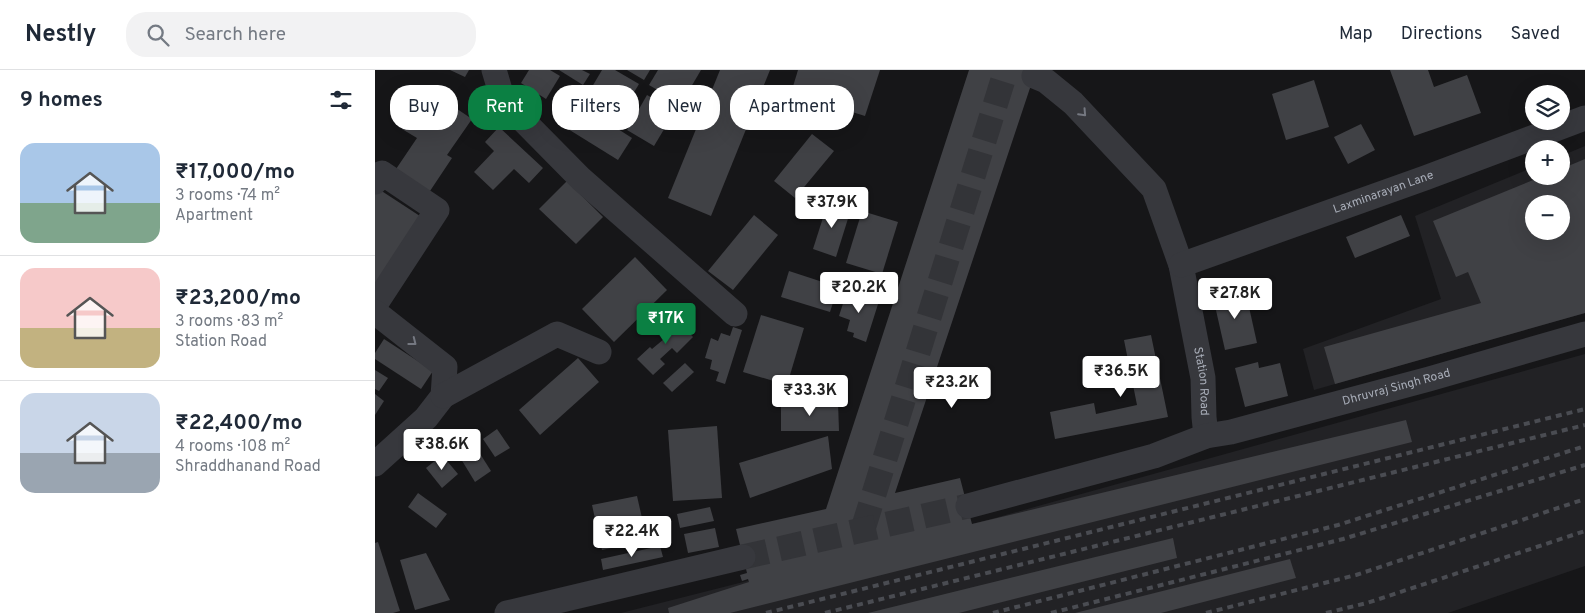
<!DOCTYPE html>
<meta charset="utf-8">
<style>
:root{--surface:#fff;--page:#f2f2f3;--text:#1f2937;--muted:#747a83;--line:#e0e1e3;--accent:#0b8043}
body{margin:0;font-family:Overpass,sans-serif;background:var(--page);color:var(--text);height:100vh;display:flex;flex-direction:column;font-size:19px;white-space:nowrap}
*{box-sizing:border-box;margin:0}
p{font-size:16px;color:var(--muted)}
.icon{flex:none;width:28px;height:28px;fill:none;stroke:currentColor;stroke-width:2;stroke-linecap:round;stroke-linejoin:round}
.map{position:relative;flex:1;overflow:hidden}
.sheet{display:flex;flex-direction:column;background:var(--surface);width:375px}
.sheet>*{flex:none}
.hud{position:absolute;left:15px;top:15px;width:475px;height:45px;display:flex;gap:10px}
.fabs{position:absolute;left:1150px;top:15px;display:grid;gap:10px}
.fabs a{display:grid;place-items:center;width:45px;height:45px;border-radius:50%;background:var(--surface);box-shadow:0 5px 20px #0002;font-size:25px}
.price{position:absolute;translate:-50% -42px;padding:0 11px;border-radius:5px;background:#fff;color:#222;font-size:16px;line-height:32px;filter:drop-shadow(0 1px 2px #0008)}
.price::after{content:'';position:absolute;left:50%;top:30px;width:15px;height:11px;margin-left:-8px;background:inherit;clip-path:polygon(0 0,100% 0,50% 100%)}
.price.current{background:var(--accent);color:#fff}
ul{padding:0;list-style:none}
li{display:flex;align-items:center;gap:15px;height:125px;padding:0 20px}
li+li{border-top:1px solid var(--line)}
li span{display:grid;place-items:center;flex:none;width:140px;height:100px;border-radius:15px;color:#555}
li>.icon{margin-inline-start:auto}
span .icon{width:60px;height:60px;fill:#fffc;stroke-width:1}
li b{font-size:21px}
h2{display:flex;justify-content:space-between;align-items:center;height:60px;padding:0 20px;font-size:21px}
.pill{padding:0 18px;border-radius:20px;background:var(--surface);box-shadow:0 5px 20px #0002;font-size:18px;line-height:45px}
.pill.current{background:var(--accent);color:#fff}
header{display:flex;align-items:center;gap:30px;box-sizing:border-box;height:70px;padding:0 25px;background:var(--surface);border-bottom:1px solid var(--line)}
header strong{font-size:24px}
nav{display:flex;gap:28px;margin-inline-start:auto;font-size:18px}
.search{width:350px;height:45px;background:var(--page);display:flex;align-items:center;gap:12px;box-sizing:border-box;padding:0 18px;border-radius:20px;color:var(--muted);font-size:19px}
main{display:flex;flex:1;min-height:0}
.map>svg:first-child{display:block}
.built{fill:#222225;fill-rule:evenodd}
.building{fill:#404145;fill-rule:evenodd}
.lines{fill:none;stroke-linecap:round;stroke-linejoin:round}
.minor-tunnel{stroke:#333438;stroke-width:25;stroke-dasharray:25 12;stroke-linecap:butt}
.minor{stroke:#37383d;stroke-width:25}
.rail{stroke:#4a4c52;stroke-width:4;stroke-dasharray:6 5;stroke-linecap:butt}
.oneway{stroke:#757881}
.labels{text-anchor:middle;dominant-baseline:central;stroke-width:4;stroke-linejoin:round;paint-order:stroke}
.street-label{font-size:12px;fill:#a8adb8;stroke:#111113}
</style>
<header>
<strong>Nestly</strong>
<div class="search"><svg class="icon" aria-label="search" viewBox="0 0 24 24"><circle cx="10" cy="10" r="6"/><path d="M15 15l6 6"/></svg>Search here</div>
<nav><a>Map</a><a>Directions</a><a>Saved</a></nav>
</header>
<main>
<section class="sheet">
<h2>9 homes<svg class="icon" aria-label="filters" viewBox="0 0 24 24"><path d="M4 7h16M4 17h16"/><circle cx="9" cy="7" r="2"/><circle cx="15" cy="17" r="2"/></svg></h2>
<ul>
<li><span style="background:linear-gradient(#a9c7e8 60%,#7fa58c 0)"><svg class="icon" aria-label="home" viewBox="0 0 24 24"><path d="M3 11l9-7 9 7M6 9v11h12V9"/></svg></span><div><b>₹17,000/mo</b><p>3 rooms · 74 m²</p><p>Apartment</p></div></li>
<li><span style="background:linear-gradient(#f6c9c9 60%,#c2b280 0)"><svg class="icon" aria-label="home" viewBox="0 0 24 24"><path d="M3 11l9-7 9 7M6 9v11h12V9"/></svg></span><div><b>₹23,200/mo</b><p>3 rooms · 83 m²</p><p>Station Road</p></div></li>
<li><span style="background:linear-gradient(#c9d6e8 60%,#9aa5b1 0)"><svg class="icon" aria-label="home" viewBox="0 0 24 24"><path d="M3 11l9-7 9 7M6 9v11h12V9"/></svg></span><div><b>₹22,400/mo</b><p>4 rooms · 108 m²</p><p>Shraddhanand Road</p></div></li>
</ul>
</section>
<div class="map">
<svg width="1210" height="543" viewBox="0 0 1210 543">
<rect width="100%" height="100%" fill="#161618"/>
<g class="built">
<path d="M1210,76V243L939,320L928,279L1066,229L1040,146L1159,97V106H1186V86ZM1159,134H1186V161H1159Z"/>
<polygon points="1210,284 1210,496 1073,543 246,543 620,448"/>
</g>
<g class="building">
<polygon points="75,0 94,0 90,7"/>
<polygon points="154,0 175,0 185,6 171,29 146,13"/>
<polygon points="184,0 207,0 215,4 208,15"/>
<polygon points="227,0 240,0 264,14 247,42 214,22"/>
<polygon points="252,0 275,0 269,10"/>
<polygon points="283,0 326,0 306,34 274,15"/>
<polygon points="345,0 395,0 336,146 293,128"/>
<polygon points="423,0 505,0 490,46 416,23"/>
<polygon points="594,0 661,0 520,423 585,408 597,454 1031,350 1037,372 355,543 294,543 293,538 374,512 373,509 367,511 365,505 372,503 361,459 451,439"/>
<polygon points="1015,0 1053,0 1059,17 1092,5 1106,43 1039,66"/>
<polygon points="939,10 954,57 911,70 897,24"/>
<polygon points="54,20 97,49 72,85 77,88 53,124 19,102 42,68 27,59"/>
<polygon points="272,25 300,41 279,76 252,60"/>
<polygon points="207,36 257,68 243,90 193,59"/>
<polygon points="986,54 1000,80 973,94 959,67"/>
<polygon points="124,57 168,98 154,113 139,99 118,120 99,102 119,81 110,72"/>
<polygon points="437,64 459,81 420,128 399,111"/>
<path d="M1210,89V243L960,314L949,277L1106,233L1093,202L1081,207L1058,151L1168,106H1186V99ZM1159,134H1186V161H1159Z"/>
<polygon points="192,111 228,147 201,174 164,139"/>
<polygon points="2,118 51,150 0,225 0,121"/>
<polygon points="453,132 476,139 461,187 438,179"/>
<polygon points="487,141 523,152 507,204 471,193"/>
<polygon points="379,145 403,165 358,220 333,201"/>
<polygon points="1026,145 1035,166 980,188 971,167"/>
<polygon points="260,187 292,220 239,272 207,239"/>
<polygon points="414,201 463,217 455,242 406,227"/>
<polygon points="870,219 882,273 850,280 838,227"/>
<polygon points="472,221 504,231 491,272 478,267 479,263 472,261 475,250 464,246"/>
<polygon points="386,245 429,258 412,315 368,302"/>
<polygon points="299,246 318,267 302,283 297,278 285,289 290,294 278,305 262,289 275,277 277,279 289,269 282,261"/>
<polygon points="358,257 367,260 350,314 341,311 344,302 335,299 337,290 330,288 336,268 343,271 346,263 355,266"/>
<polygon points="776,265 793,347 680,369 675,342 719,333 721,344 762,335 749,270"/>
<polygon points="9,269 58,301 46,319 0,289 0,283"/>
<polygon points="203,288 224,312 165,365 144,340"/>
<polygon points="883,292 884,298 905,293 913,326 870,337 860,298"/>
<polygon points="310,293 319,302 297,322 288,313"/>
<polygon points="0,300 13,308 4,321 0,319"/>
<polygon points="0,324 9,331 0,345"/>
<polygon points="463,332 464,361 406,361 406,333"/>
<polygon points="342,356 347,428 298,431 293,360"/>
<polygon points="122,359 135,378 120,387 108,369"/>
<polygon points="453,366 457,399 375,428 364,393"/>
<polygon points="102,379 116,401 100,412 86,389"/>
<polygon points="67,385 83,404 67,418 51,398"/>
<polygon points="43,423 72,444 61,458 33,437"/>
<polygon points="262,426 272,470 227,480 217,435"/>
<polygon points="335,437 339,451 305,458 302,444"/>
<polygon points="340,458 344,477 313,483 309,464"/>
<polygon points="798,468 802,488 584,543 493,543"/>
<polygon points="3,472 25,541 18,543 0,543 0,473"/>
<polygon points="285,476 288,487 228,500 226,489"/>
<polygon points="51,483 75,530 40,540 25,490"/>
<polygon points="915,489 921,508 786,543 700,543"/>
</g>
<g class="lines">
<g class="minor-tunnel">
<polyline points="488,459 631,0"/>
<polyline points="368,487 593,436"/>
</g>
<g class="minor">
<polyline points="119,0 128,30 206,109 360,244"/>
<path id="s1" d="M659,6L671,11L698,33L779,119L806,195L828,308L829,347L831,366"/>
<polyline points="0,112 7,103 62,140 0,235"/>
<path id="s2" d="M806,195L1050,108L1210,48"/>
<polyline points="0,242 70,297 68,326 51,348 0,394"/>
<polyline points="68,326 182,264 224,282"/>
<path id="s3" d="M593,436L779,386L831,366L856,362L1054,309L1210,264"/>
<polyline points="132,543 368,487"/>
</g>
<g class="rail">
<polyline points="391,543 1210,339"/>
<polyline points="450,543 1210,355"/>
<polyline points="618,543 963,455 1210,376"/>
<polyline points="676,543 968,469 1210,395"/>
<polyline points="831,543 981,505 1210,429"/>
<polyline points="951,543 992,533 1210,461"/>
</g>
</g>
<defs><path id="oneway-chevron" d="M-2-3.5L2.5 0L-2 3.5" fill="none" stroke-width="1.6" stroke-linecap="round" stroke-linejoin="round" transform="scale(1.25)"/></defs>
<g class="oneway">
<use href="#oneway-chevron" transform="translate(708 43) rotate(47)"/>
<use href="#oneway-chevron" transform="translate(38 272) rotate(38)"/>
</g>
<g class="labels">
<g class="street-label">
<text stroke="none"><textPath href="#s2" startOffset="215">Laxminarayan Lane</textPath></text>
<text stroke="none"><textPath href="#s1" startOffset="365">Station Road</textPath></text>
<text stroke="none"><textPath href="#s3" startOffset="445">Dhruvraj Singh Road</textPath></text>
</g>
</g>
</svg>
<div class="fabs">
<a><svg class="icon" aria-label="layers" viewBox="0 0 24 24"><path d="M12 4l9 5-9 5-9-5zM3 14l9 5 9-5"/></svg></a>
<a>+</a>
<a>−</a>
</div>
<b class="price" style="left:457px;top:159px">₹37.9K</b>
<b class="price" style="left:484px;top:244px">₹20.2K</b>
<b class="price" style="left:860px;top:250px">₹27.8K</b>
<b class="price current" style="left:291px;top:275px">₹17K</b>
<b class="price" style="left:746px;top:328px">₹36.5K</b>
<b class="price" style="left:577px;top:339px">₹23.2K</b>
<b class="price" style="left:435px;top:347px">₹33.3K</b>
<b class="price" style="left:67px;top:401px">₹38.6K</b>
<b class="price" style="left:257px;top:488px">₹22.4K</b>
<div class="hud">
<a class="pill">Buy</a>
<a class="pill current">Rent</a>
<a class="pill">Filters</a>
<a class="pill">New</a>
<a class="pill">Apartment</a>
</div>
</div>
</main>
